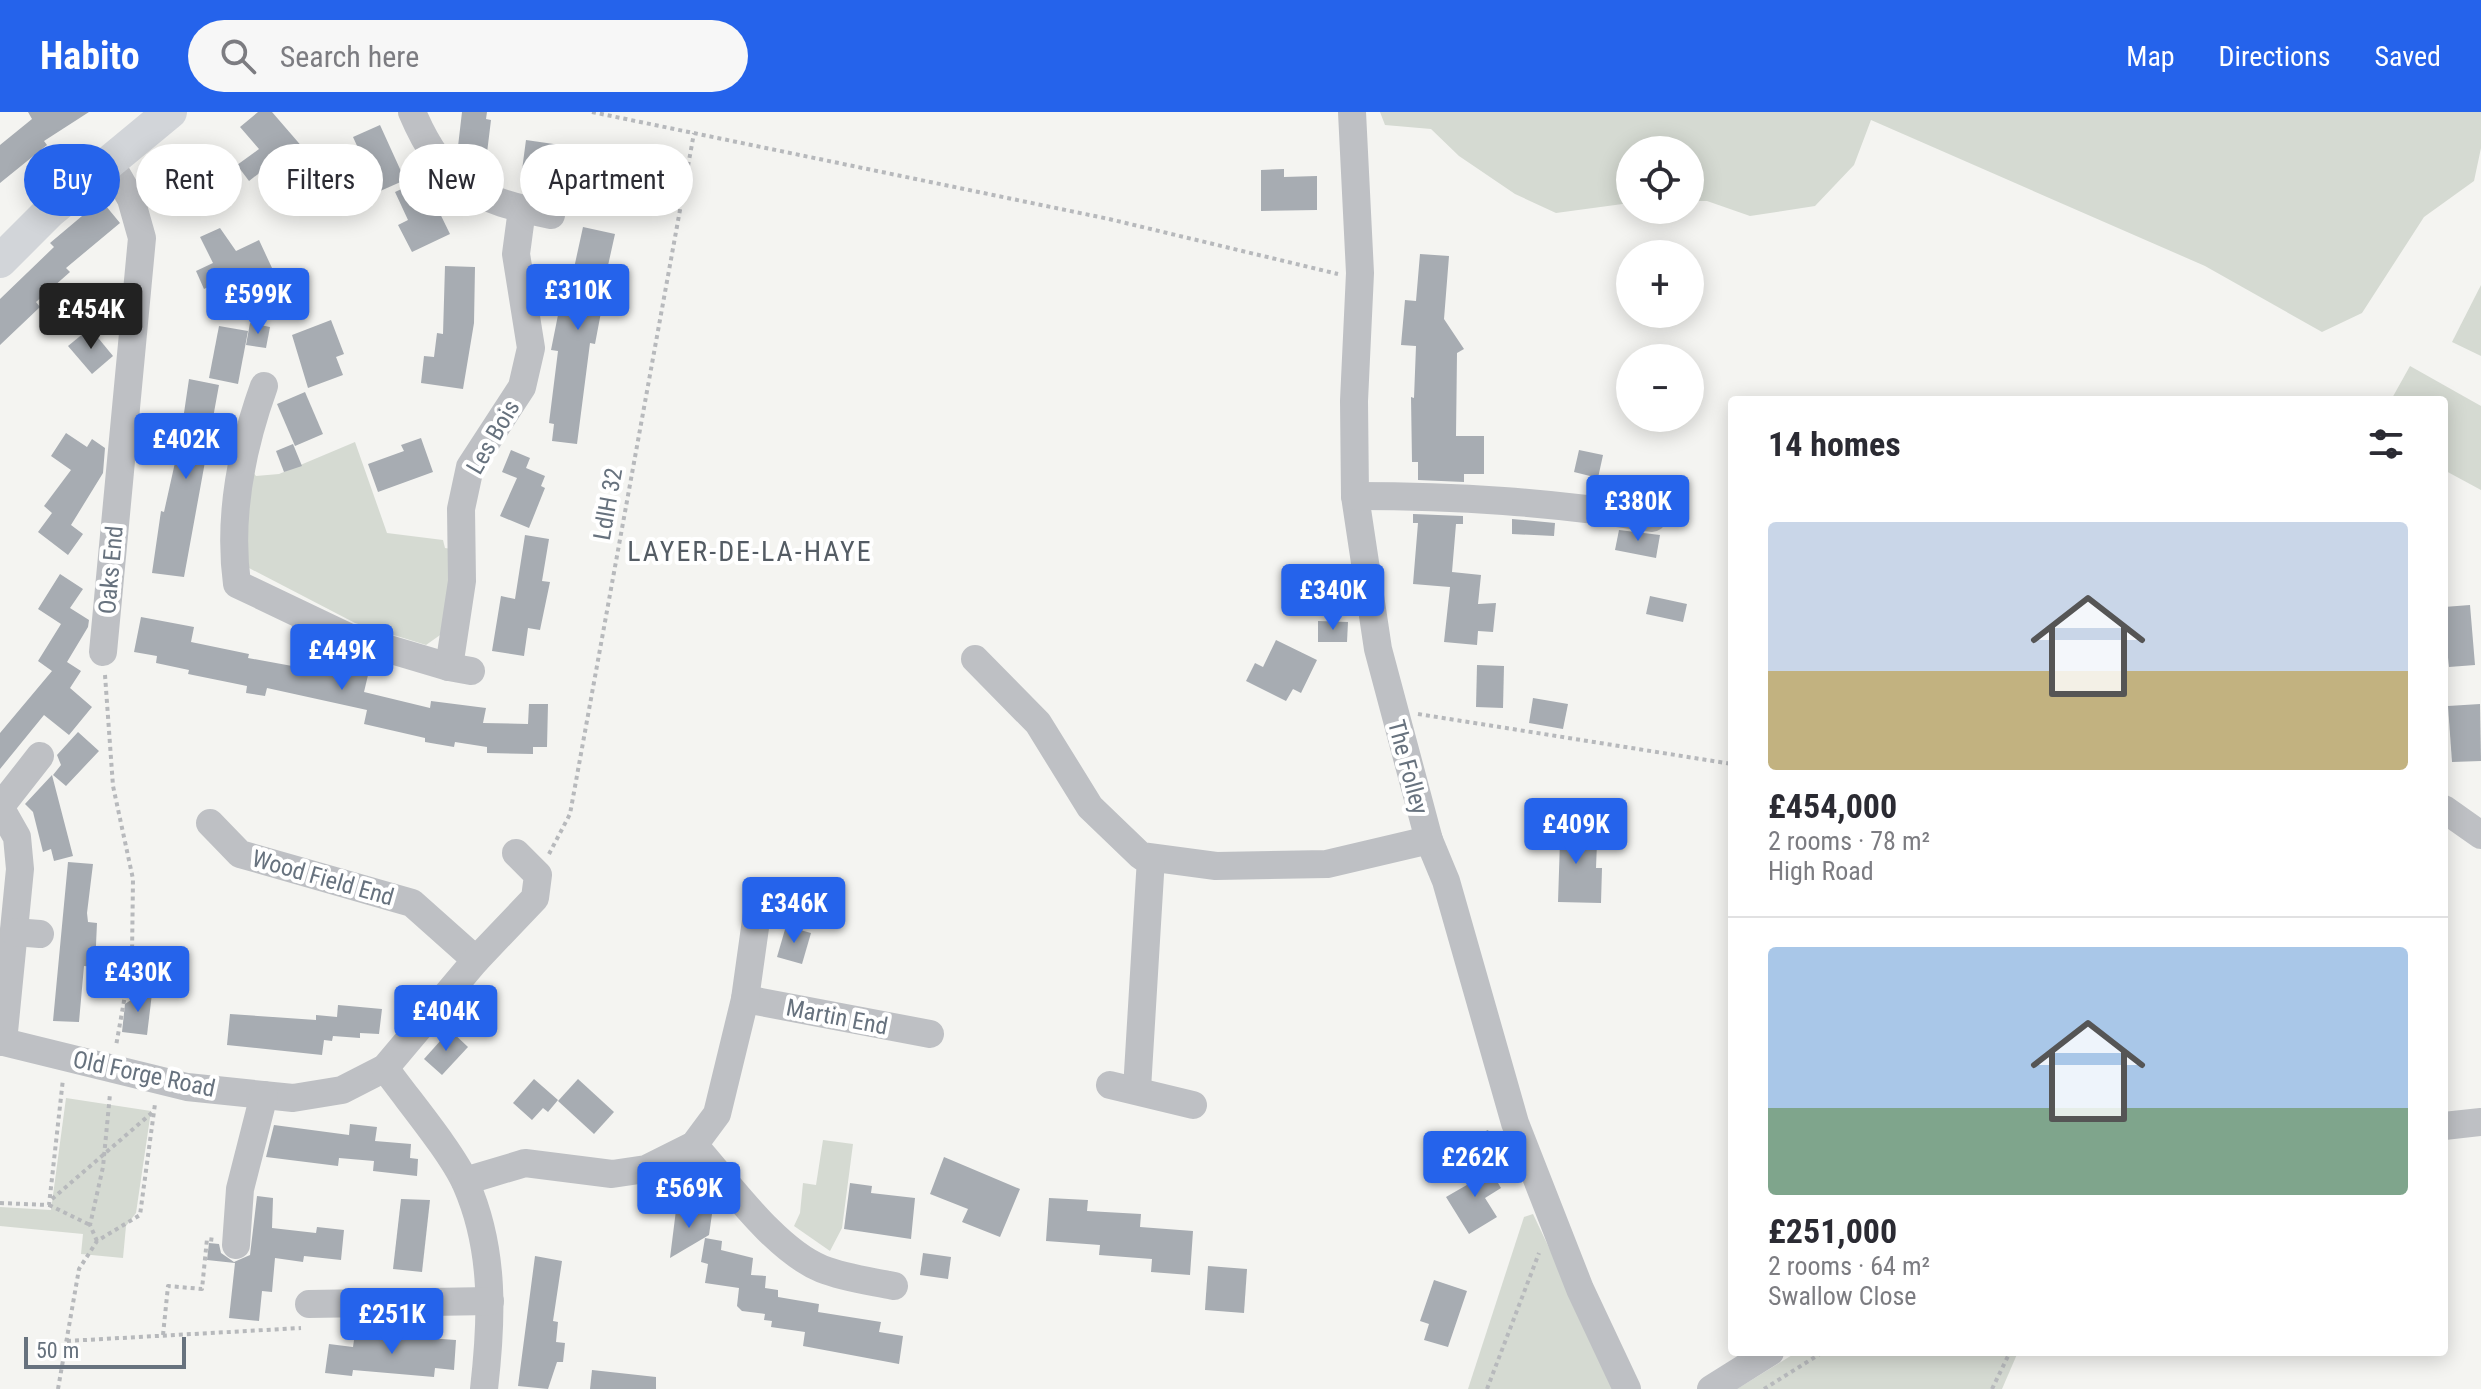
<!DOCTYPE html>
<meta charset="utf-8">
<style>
:root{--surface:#fff;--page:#f7f7f7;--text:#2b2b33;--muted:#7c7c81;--line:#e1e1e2;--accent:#2563eb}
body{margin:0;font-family:"Roboto Condensed",sans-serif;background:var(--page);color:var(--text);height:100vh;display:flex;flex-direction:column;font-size:30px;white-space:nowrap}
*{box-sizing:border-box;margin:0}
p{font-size:26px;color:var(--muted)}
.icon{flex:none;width:44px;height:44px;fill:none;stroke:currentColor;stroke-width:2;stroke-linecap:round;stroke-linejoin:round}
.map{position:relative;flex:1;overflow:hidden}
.drawer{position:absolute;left:1728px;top:284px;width:720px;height:960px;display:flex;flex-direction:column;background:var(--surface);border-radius:8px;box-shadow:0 4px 20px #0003}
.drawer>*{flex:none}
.banner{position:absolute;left:24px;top:32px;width:760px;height:72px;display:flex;gap:16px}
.controls{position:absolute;left:1616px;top:24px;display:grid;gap:16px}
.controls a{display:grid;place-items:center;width:88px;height:88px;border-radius:50%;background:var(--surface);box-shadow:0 4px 20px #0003;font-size:40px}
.scale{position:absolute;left:24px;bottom:20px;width:162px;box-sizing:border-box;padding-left:8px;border:4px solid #67727e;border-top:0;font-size:22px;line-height:28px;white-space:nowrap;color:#67727e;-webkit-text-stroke:6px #fff;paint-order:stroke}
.price{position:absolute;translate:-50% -68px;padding:0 18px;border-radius:8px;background:var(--accent);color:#fff;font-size:26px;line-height:52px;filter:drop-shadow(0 2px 4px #0008)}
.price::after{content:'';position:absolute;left:50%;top:48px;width:24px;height:18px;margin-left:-12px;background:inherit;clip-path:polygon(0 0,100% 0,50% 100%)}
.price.active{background:#222;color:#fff}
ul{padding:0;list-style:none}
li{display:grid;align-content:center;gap:16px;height:424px;padding:0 40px}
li+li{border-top:2px solid var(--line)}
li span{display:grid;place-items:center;height:248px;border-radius:8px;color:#555}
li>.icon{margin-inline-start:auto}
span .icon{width:144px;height:144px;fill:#fffc;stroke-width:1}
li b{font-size:34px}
h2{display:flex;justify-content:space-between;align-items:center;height:96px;padding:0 40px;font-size:34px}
.chip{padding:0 28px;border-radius:36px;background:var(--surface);box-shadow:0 4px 20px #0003;font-size:28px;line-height:72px}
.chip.active{background:var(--accent);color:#fff}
header{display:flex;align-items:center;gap:48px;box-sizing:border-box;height:112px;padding:0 40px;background:var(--accent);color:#fff}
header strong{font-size:38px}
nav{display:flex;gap:44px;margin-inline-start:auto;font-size:28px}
.search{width:560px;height:72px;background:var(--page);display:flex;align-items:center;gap:20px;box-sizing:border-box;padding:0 28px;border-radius:44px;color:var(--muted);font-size:30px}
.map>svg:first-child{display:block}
.green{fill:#d5dad2}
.building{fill:#a7acb2}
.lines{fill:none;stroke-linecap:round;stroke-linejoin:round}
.path{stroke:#b7b9bc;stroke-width:4;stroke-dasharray:4 4;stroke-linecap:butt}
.minor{stroke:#bec0c4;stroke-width:28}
.major{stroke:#d2d5d9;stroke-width:34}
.labels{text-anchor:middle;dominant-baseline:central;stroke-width:8;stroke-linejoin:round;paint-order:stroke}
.street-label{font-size:24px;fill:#67727e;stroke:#fff}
.quarter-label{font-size:28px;letter-spacing:2px;fill:#545c64;stroke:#fff}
</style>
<header>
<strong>Habito</strong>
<div class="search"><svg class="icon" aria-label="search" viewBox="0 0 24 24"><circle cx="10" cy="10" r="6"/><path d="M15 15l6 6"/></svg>Search here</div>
<nav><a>Map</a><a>Directions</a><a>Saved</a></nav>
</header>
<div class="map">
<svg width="2481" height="1277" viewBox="0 0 2481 1277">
<rect width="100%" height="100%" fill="#f4f4f1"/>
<g class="green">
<polygon points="1380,0 2481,0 2481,36 2474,69 2424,105 2362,201 2322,220 2205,154 1871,8 1854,53 1815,94 1750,104 1707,89 1690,89 1690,38 1630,38 1630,91 1556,101 1515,82 1459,44 1431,17 1385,13"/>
<polygon points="2481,173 2481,244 2452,230"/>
<polygon points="2410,254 2481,294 2481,378 2444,358 2444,288 2391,288"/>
<polygon points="355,330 387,421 443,428 445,436 452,437 443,521 426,533 355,511 249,456 237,424 248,354 256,364 279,362"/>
<polygon points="66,986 151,999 136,1101 126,1114 123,1146 81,1142 83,1122 0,1114 0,1095 51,1098"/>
<polygon points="823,1028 853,1032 842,1116 830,1139 794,1114 800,1101 803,1071 816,1073"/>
<polygon points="1533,1102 1616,1277 1468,1277 1524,1105"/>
<polygon points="1797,1240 2018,1240 2002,1277 1737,1277"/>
</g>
<g class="building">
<polygon points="28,0 89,0 44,29 47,33 0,71 0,33 32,7"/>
<polygon points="258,0 272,0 304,37 278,60 271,52 249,69 237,53 259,37 240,15"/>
<polygon points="462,0 487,0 486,7 491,8 486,49 457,43"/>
<polygon points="380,13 405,68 378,80 353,25"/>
<polygon points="526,28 609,40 650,68 635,90 585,54 583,66 522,58"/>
<polygon points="185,34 200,67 186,74 190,82 165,94 157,77 172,70 161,46"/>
<polygon points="1284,57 1284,65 1317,64 1317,98 1261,99 1261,58"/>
<polygon points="423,67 450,122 412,140 398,113 408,108 395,80"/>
<polygon points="101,88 120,111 66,156 70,160 36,190 40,195 0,233 0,187 54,135 50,131"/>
<polygon points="583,115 615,122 599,194 602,195 595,232 590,231 577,332 552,329 554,312 549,311 558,239 551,238 563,178 569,179"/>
<polygon points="220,116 236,139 259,128 272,156 252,165 248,156 204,177 196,159 213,151 200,125"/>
<polygon points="1420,142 1449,144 1444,207 1464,237 1457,241 1456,324 1484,324 1484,362 1464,362 1464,370 1418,368 1418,350 1412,350 1411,285 1414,286 1416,234 1401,233 1405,188 1416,189"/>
<polygon points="445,154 475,155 474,211 463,277 421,271 424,244 434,245 437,221 443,222"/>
<polygon points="331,208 344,242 336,245 343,263 308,276 292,223"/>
<polygon points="250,211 270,215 266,236 246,233"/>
<polygon points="219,214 248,219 238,272 209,266"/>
<polygon points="90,216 113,244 92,262 68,234"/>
<polygon points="189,267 219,273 184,465 152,461 161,399 164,400 180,328"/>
<polygon points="305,280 323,322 295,334 277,292"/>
<polygon points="66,321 87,335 92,327 105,336 103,361 71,413 83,422 68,443 38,420 52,401 44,394 71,358 51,344"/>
<polygon points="421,326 433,360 378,380 368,352 404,339 401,333"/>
<polygon points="293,332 302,354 284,360 276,339"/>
<polygon points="511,338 530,346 526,356 545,364 541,374 545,376 529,416 500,404 517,366 502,360"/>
<polygon points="1579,338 1603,343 1598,366 1574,360"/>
<polygon points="1413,402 1463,404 1463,412 1456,412 1452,460 1481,463 1478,492 1496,491 1493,520 1478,519 1477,533 1444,530 1450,475 1413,472 1418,411 1413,411"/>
<polygon points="1512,407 1555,411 1554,424 1512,422"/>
<polygon points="1619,418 1660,423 1656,446 1615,438"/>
<polygon points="525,423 549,427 542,469 550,470 540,518 528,516 524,544 492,539 501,484 515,487"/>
<polygon points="60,462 83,477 70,496 89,508 88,515 67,550 81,559 70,576 92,595 69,623 44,603 0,657 0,621 52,559 38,549 61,512 38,497"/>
<polygon points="1650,484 1687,492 1683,510 1646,502"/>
<polygon points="2470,493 2475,553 2449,555 2447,536 2444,536 2444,495"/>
<polygon points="141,505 194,515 191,530 249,542 248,546 314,558 317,543 334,547 333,551 369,559 364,580 430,596 431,589 486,596 483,611 528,612 529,592 548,592 547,635 533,635 533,642 487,641 487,635 455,630 454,635 425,630 425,626 364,612 367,598 267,576 265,584 246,581 247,574 188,562 189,558 156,551 157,544 134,540"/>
<polygon points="1318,509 1348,510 1347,530 1318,530"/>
<polygon points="1276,528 1317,548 1301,581 1293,577 1286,589 1246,569 1255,551 1263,555"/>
<polygon points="1477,553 1504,554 1503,596 1476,595"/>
<polygon points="1533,586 1568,592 1563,617 1529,611"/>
<polygon points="2480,592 2481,649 2452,650 2448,594"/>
<polygon points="78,620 99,639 66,674 53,663 61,653 57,643"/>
<polygon points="52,663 73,744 54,749 51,737 43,740 33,700 25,692"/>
<polygon points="1549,707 1576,711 1573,729 1597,731 1596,756 1602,756 1601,791 1558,790 1560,729 1563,729 1546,726"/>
<polygon points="68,750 93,752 87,801 88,810 97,811 95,855 84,854 79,910 53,909"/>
<polygon points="786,814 811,821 802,852 777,845"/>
<polygon points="153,873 147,923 122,920 125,892"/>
<polygon points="338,893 382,897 379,922 360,921 360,926 333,924 332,929 324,928 322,943 227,933 230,902 316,908 316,903 337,905"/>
<polygon points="450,918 468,935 442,963 424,947"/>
<polygon points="534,967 558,988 548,1000 543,996 532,1008 513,991"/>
<polygon points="578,967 614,1000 594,1022 558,989"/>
<polygon points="350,1012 377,1015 375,1029 411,1032 410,1046 418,1047 417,1064 373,1059 374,1049 339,1046 338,1054 266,1045 274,1013 349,1023"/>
<polygon points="1488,1018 1497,1036 1481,1044 1472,1025"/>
<polygon points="944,1045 1020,1077 1000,1125 962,1110 968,1097 930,1082"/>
<polygon points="1485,1049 1501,1076 1485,1086 1497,1105 1469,1122 1446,1085 1472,1070 1466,1061"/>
<polygon points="850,1071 872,1074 871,1081 915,1086 911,1127 844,1117"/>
<polygon points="257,1084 273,1086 272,1116 316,1121 317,1115 344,1118 341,1148 304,1144 303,1150 275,1146 272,1180 262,1179 259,1209 229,1206 235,1151 207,1148 209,1131 219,1132 221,1141 234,1150 250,1143"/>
<polygon points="1049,1086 1088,1088 1087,1099 1141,1102 1140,1115 1193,1119 1190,1163 1151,1160 1152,1147 1099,1143 1100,1133 1046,1129"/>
<polygon points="401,1087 430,1088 422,1160 393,1157"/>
<polygon points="676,1098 712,1102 709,1123 670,1146"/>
<polygon points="705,1126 722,1129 721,1138 753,1146 751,1163 766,1164 765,1176 778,1178 778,1185 819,1192 818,1200 881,1210 879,1220 903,1224 899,1252 803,1234 805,1220 771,1215 772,1209 764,1208 765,1202 742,1199 737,1194 739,1176 705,1171 708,1152 701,1150"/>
<polygon points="923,1141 951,1145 948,1167 920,1163"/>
<polygon points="535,1144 562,1149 553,1209 558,1210 556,1230 565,1231 563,1250 557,1250 548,1277 518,1274"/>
<polygon points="1208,1154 1247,1157 1244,1201 1205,1198"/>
<polygon points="1434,1168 1467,1179 1448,1235 1424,1228 1429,1212 1420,1209"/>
<polygon points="355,1221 456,1228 454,1258 435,1256 434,1265 353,1258 352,1264 325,1261 329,1232 353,1235"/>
<polygon points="592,1258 656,1265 656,1277 590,1277"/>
</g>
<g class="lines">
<g class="path">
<polyline points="592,0 1109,107 1338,162"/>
<polyline points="105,563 113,674 133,767 132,844 116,934"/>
<polyline points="1418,602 1732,652"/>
<polyline points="549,742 570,702 694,21"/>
<polyline points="52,1087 154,999"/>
<polyline points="0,1091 49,1093 63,967"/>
<polyline points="49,1093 90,1113"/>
<polyline points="97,1129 90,1113 103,1055 110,982"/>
<polyline points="163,1223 168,1174 202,1177 207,1127 215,1128"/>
<polyline points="67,1229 301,1216"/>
<polyline points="58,1277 79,1157 97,1129 140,1103 155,992"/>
<polyline points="1487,1277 1539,1141"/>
<polyline points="1764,1277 1823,1240"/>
<polyline points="1992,1277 2010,1240"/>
</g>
<g class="minor">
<path d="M412,0C443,73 476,88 551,103"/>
<polyline points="1352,0 1360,161 1354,289 1355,384 1378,537 1429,728 1446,769 1515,1011 1580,1177 1627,1277"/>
<path d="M264,274C241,338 228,405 237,472L348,525L449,555"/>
<path d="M1355,384C1459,384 1548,390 1652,406"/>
<polyline points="103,540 142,126 131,87 109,49"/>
<polyline points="975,547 1038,611 1090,695 1141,744 1216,754 1327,752 1429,728"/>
<polyline points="471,559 449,555 462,469 461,397 470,355 522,275 531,236 516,142 522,97"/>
<polyline points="0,695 17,725 20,757 3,930"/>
<polyline points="0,695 40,644"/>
<polyline points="2444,697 2481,723"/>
<polyline points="210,711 240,742 412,791 476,848"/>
<polyline points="14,820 40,822"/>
<polyline points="745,887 930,922"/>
<polyline points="0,929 187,975 293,986 342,978 385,956 476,848 535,786 538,763 516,741"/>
<path d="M385,956C407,987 452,1040 466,1072C495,1138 492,1207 484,1277"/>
<polyline points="1110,973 1193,993"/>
<polyline points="1137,977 1151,746"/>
<polyline points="2444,1014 2481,1010"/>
<path d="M694,1033C728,1071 775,1138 822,1157C845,1166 870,1169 894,1174"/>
<polyline points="465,1069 525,1051 612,1062 646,1057 694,1033 717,1002 745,887 760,780"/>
<polyline points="236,1133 240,1077 264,983"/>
<polyline points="309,1192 490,1189"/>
<polyline points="1711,1277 1770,1240"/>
</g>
<polyline class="major" points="0,149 49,100 170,0"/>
</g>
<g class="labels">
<g class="street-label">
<text transform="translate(493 325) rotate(-60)">Les Bois</text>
<text transform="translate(608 392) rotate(-80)">LdlH 32</text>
<text transform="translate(111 458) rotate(-85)">Oaks End</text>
<text transform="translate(1408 655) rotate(75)">The Folley</text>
<text transform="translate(323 766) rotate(16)">Wood Field End</text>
<text transform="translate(837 905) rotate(11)">Martin End</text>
<text transform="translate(144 962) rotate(12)">Old Forge Road</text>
</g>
<g class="quarter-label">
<text x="750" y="439">LAYER-DE-LA-HAYE</text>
</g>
</g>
</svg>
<div class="controls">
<a><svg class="icon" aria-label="locate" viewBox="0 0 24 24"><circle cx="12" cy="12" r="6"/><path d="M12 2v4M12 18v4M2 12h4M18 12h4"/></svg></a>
<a>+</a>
<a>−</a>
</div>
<div class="scale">50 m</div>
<b class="price" style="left:578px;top:220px">£310K</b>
<b class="price" style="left:258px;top:224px">£599K</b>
<b class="price active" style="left:91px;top:239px">£454K</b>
<b class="price" style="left:186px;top:369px">£402K</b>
<b class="price" style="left:1638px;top:431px">£380K</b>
<b class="price" style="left:1333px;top:520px">£340K</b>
<b class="price" style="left:342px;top:580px">£449K</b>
<b class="price" style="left:1576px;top:754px">£409K</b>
<b class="price" style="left:794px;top:833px">£346K</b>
<b class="price" style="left:138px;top:902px">£430K</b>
<b class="price" style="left:446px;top:941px">£404K</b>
<b class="price" style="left:1475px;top:1087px">£262K</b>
<b class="price" style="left:689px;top:1118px">£569K</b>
<b class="price" style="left:392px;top:1244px">£251K</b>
<div class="banner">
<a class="chip active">Buy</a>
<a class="chip">Rent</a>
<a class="chip">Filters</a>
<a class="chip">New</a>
<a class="chip">Apartment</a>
</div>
<section class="drawer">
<h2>14 homes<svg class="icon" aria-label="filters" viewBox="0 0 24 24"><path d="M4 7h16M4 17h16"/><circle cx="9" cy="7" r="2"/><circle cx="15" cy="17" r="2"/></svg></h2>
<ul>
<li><span style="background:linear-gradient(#c9d6e8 60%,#c2b280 0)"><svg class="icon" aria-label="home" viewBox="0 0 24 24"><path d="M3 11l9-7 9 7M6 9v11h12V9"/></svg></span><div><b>£454,000</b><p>2 rooms · 78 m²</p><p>High Road</p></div></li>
<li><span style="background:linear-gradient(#a9c7e8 65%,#7fa58c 0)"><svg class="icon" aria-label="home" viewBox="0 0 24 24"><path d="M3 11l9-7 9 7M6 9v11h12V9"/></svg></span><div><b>£251,000</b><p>2 rooms · 64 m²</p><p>Swallow Close</p></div></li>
</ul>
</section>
</div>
